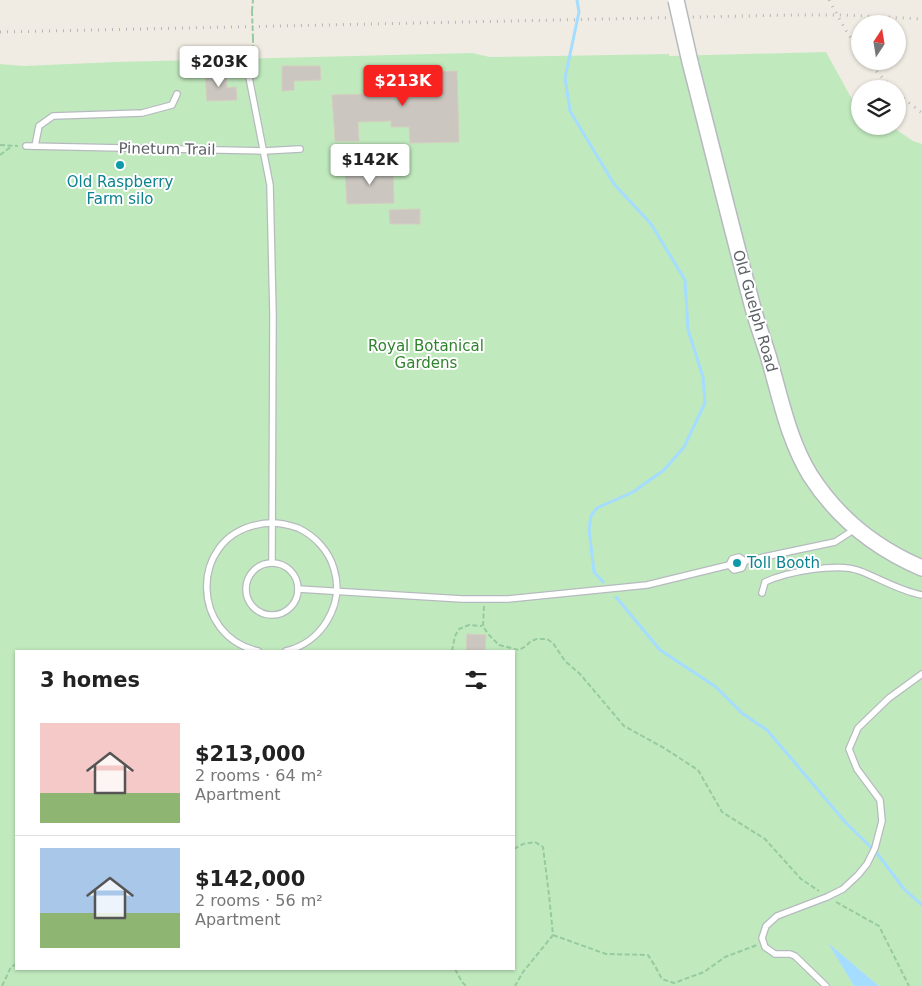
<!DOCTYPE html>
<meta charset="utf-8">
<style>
:root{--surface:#fff;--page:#f6f6f6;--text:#222;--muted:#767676;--line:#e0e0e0;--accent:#f82321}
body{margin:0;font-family:"DejaVu Sans",sans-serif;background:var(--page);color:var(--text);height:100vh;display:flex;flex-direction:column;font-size:19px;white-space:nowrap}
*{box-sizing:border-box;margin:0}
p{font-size:16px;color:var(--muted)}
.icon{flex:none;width:28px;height:28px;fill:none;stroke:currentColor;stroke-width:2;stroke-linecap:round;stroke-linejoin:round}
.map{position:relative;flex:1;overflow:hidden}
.sheet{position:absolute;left:15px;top:650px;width:500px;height:320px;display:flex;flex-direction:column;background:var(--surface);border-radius:0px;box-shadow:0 1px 4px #0004}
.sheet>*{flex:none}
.needle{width:32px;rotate:12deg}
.buttons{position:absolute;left:851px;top:15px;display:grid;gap:10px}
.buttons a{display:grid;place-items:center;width:55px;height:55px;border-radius:50%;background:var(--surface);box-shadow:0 1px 4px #0004;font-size:25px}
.price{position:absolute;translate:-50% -42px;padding:0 11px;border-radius:5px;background:#fff;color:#222;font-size:16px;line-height:32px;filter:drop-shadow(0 1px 2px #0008)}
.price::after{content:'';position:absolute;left:50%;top:30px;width:15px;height:11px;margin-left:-8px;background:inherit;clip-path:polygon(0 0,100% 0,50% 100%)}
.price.active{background:var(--accent);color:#fff}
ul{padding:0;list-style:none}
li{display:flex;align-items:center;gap:15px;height:125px;padding:0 25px}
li+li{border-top:1px solid var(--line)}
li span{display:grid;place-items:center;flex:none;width:140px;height:100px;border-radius:0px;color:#555}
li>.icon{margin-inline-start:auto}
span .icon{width:60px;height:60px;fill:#fffc;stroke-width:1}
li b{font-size:21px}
h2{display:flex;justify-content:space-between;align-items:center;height:60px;padding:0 25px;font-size:21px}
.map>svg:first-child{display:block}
.green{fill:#c1e9be;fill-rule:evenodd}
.water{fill:#a4ddff}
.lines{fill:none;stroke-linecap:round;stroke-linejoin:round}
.stream{stroke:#a4ddff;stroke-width:3}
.building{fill:#cbc7c0;stroke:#d5cdc1}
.service-casing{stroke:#b6babf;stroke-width:8}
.tertiary-casing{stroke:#b6babf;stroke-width:18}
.path{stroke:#96cba1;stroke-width:2;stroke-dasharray:5 2.5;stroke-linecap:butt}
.service{stroke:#fff;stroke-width:5.5}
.tertiary{stroke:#fff;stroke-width:15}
.rail{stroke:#b5b6b7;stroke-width:3;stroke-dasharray:1 6;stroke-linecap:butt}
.tertiary-bridge-casing{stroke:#b6babf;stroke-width:18;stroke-linecap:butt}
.path-bridge{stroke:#96cba1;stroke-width:2;stroke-dasharray:5 2.5;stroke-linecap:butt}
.tertiary-bridge{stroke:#fff;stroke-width:15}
.culture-dot{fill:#0f9aa8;stroke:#fff;stroke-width:2}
.labels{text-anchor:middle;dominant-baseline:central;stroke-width:4;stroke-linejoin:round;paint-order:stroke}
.street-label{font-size:15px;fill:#5b6166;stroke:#fff}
.culture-label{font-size:15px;fill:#0d838f;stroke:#fff}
.park-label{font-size:15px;fill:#2f832d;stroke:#fff}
</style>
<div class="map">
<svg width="922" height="986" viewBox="0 0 922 986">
<rect width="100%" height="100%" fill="#f0ece3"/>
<path class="green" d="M826,52L853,101L860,106V126H891L913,141L922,144V986H879L829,944L854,986H0V64L24,66L115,62L472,53L490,57L669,54V56ZM16,651H514V969H16Z"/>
<polygon class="water" points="828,943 879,986 854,986"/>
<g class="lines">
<g class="stream">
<polyline points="577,0 579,12 565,78 570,111 614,184 651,224 685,280 688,330 703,377 705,403 684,447 664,470 633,492 597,508 591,516 589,529 594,572 603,582"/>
<polyline points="616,597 660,650 716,687 743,714 767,730 846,823 876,852 904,889 922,905"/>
</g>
</g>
<g class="building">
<polygon points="282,66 320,66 321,80 294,81 294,90 282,91"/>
<polygon points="216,71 216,74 226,73 227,88 236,87 237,100 207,101 205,72"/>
<polygon points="457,71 459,142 410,143 409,127 391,127 391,121 358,122 359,141 335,141 332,95 370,94 369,75"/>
<polygon points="393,168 394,203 347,204 345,170"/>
<polygon points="420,209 420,224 390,224 389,210"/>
<polygon points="467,634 486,635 485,651 466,651"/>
</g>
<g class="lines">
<defs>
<g id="service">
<polyline points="248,72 270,185 273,314 272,562"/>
<polyline points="26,146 264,151 300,149"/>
<polyline points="35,146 39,126 53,116 142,113 172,105 177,94"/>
<circle cx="272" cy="589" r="26"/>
<polyline points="729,565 734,570 742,568 745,561"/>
<polyline points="298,589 462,599 508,599 647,585 729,565 732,559 739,557 745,561 835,542 855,529"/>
<path d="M762,593L765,582C786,572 839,562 860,571C881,579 900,591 922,595"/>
<path d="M258,651C191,636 189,540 256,525C270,521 284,523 298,528C315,536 329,551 334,569C345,605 321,643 286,651"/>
<polyline points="826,986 795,956 790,954 775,954 765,947 762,938 766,926 777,916 827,897 843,889 858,875 867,864 875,848 882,821 880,800 857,769 849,749 858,728 889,698 922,674"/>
</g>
<path id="tertiary" d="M690,62C711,144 731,226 753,308C757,323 763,339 768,355C780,396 788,439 810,475C838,519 875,548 922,568"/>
</defs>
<use href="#service" class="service-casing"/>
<use href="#tertiary" class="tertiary-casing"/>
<g class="path">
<polyline points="252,11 253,0"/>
<polyline points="250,65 253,53 253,38"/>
<polyline points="0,145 18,146"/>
<polyline points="0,155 12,146"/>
<polyline points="484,606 483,626 488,634 499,645 519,650 526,646 531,641 537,639 547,639 553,643 565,661 580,674 624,726 664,748 698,770 722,812 765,839 801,879 819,891"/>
<polyline points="452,651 455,636 459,629 469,625 482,626"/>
<polyline points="514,849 523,844 535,842 543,847 549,895 553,935 523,972 515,986"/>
<polyline points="836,902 879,926 909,986"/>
<polyline points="553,935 606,954 648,955 655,966 662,979 674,983 704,972 725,957 757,945"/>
<polyline points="455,969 462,982 466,986"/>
<polyline points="2,986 11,967 16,964"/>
</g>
<use href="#service" class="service"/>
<use href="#tertiary" class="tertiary"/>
<g class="rail">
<polyline points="829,0 845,29 860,52"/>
<polyline points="0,32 791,15 844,15 922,19"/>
<polyline points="867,61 893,89"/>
<polyline points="898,94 922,113"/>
</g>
<defs>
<polyline id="tertiary-bridge" points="676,0 690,62"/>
</defs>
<use href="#tertiary-bridge" class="tertiary-bridge-casing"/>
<polyline class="path-bridge" points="252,11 253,38"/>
<use href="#tertiary-bridge" class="tertiary-bridge"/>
</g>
<g class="culture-dot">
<circle cx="120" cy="165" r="5"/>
<circle cx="737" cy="563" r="5"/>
</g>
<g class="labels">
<g class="street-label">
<text transform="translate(167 149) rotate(1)">Pinetum Trail</text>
<text transform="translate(755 311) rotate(74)">Old Guelph Road</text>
</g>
<g class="culture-label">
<text x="120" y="182">Old Raspberry<tspan x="120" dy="17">Farm silo</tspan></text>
<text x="747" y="563" text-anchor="start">Toll Booth</text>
</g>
<g class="park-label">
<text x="426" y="346">Royal Botanical<tspan x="426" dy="17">Gardens</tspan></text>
</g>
</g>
</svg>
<div class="buttons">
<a><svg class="needle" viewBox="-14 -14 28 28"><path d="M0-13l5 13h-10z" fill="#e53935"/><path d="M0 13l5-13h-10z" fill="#767676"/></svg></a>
<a><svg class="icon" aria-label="layers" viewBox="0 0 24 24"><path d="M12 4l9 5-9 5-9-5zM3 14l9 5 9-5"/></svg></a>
</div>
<b class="price" style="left:219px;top:88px">$203K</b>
<b class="price active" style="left:403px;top:107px">$213K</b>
<b class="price" style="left:370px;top:186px">$142K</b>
<section class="sheet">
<h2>3 homes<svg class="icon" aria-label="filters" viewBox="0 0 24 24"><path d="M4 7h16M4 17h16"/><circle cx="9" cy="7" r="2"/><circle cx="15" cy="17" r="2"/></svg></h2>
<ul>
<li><span style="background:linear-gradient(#f6c9c9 70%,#8fb573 0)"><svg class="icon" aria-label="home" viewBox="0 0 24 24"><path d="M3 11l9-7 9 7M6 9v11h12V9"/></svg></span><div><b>$213,000</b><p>2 rooms · 64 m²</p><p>Apartment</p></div></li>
<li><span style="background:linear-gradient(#a9c7e8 65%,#8fb573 0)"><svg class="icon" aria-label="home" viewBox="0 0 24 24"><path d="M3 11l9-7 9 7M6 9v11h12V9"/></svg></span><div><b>$142,000</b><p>2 rooms · 56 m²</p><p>Apartment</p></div></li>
</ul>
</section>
</div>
